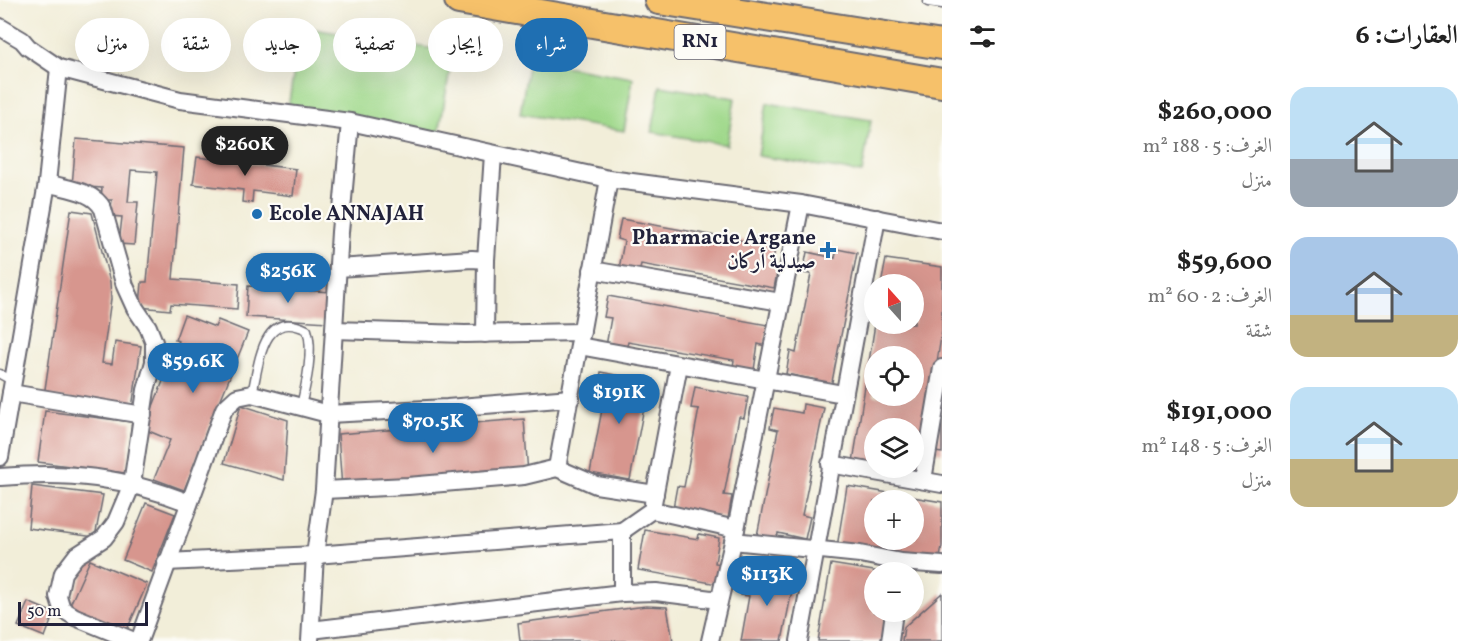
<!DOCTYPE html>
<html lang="ar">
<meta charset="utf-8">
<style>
:root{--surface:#fff;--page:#f6f6f6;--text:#222;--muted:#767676;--accent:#1f6fb2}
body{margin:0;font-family:Vollkorn,Amiri,serif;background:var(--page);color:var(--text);direction:rtl;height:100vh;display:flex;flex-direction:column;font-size:22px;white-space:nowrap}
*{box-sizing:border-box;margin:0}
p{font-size:20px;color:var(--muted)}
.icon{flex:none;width:33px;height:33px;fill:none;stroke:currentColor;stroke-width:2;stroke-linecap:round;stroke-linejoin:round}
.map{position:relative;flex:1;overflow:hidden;direction:ltr}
.sheet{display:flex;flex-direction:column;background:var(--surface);width:540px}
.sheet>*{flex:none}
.guide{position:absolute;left:18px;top:18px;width:570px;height:54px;direction:rtl;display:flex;gap:12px}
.needle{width:39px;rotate:339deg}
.fabs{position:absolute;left:864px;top:274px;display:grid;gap:12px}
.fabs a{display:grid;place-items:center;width:60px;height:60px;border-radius:50%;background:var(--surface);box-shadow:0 6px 24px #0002;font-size:30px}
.scale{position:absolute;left:18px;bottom:15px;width:130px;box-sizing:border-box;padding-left:6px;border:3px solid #22223b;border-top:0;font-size:16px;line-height:21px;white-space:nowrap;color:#22223b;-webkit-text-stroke:4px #fdfcf7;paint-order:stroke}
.price{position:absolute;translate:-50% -51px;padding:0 14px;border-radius:21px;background:var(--accent);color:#fff;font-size:20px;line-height:39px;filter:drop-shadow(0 2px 3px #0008)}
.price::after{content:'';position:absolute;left:50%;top:36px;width:18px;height:14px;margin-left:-9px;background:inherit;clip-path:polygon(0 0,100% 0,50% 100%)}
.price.on{background:#222;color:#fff}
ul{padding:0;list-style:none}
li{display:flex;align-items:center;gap:18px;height:150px;padding:0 24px}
li span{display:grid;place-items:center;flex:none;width:168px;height:120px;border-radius:18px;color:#555}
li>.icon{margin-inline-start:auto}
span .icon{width:72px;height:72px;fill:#fffc;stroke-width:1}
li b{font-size:26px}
h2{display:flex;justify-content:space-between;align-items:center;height:72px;padding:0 24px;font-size:26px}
.chip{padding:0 21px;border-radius:27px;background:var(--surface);box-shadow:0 6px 24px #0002;font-size:21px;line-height:54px}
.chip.on{background:var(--accent);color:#fff}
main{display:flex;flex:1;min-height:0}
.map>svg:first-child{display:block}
.green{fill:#9fd88a;stroke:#607d62;stroke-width:1.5}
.building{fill:#d7968e;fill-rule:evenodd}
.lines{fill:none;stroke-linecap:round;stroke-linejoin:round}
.lane-casing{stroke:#6b6972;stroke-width:11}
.street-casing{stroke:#6b6972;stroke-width:20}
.highway-casing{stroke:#6b6972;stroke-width:32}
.lane{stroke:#fff;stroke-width:8}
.street{stroke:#fff;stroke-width:16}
.highway{stroke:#f6c16b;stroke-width:28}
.poi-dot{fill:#1f6fb2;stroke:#fdfcf7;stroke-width:2}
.labels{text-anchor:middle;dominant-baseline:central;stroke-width:4.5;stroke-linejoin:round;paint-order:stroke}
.shield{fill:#fdfcf7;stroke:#646373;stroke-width:1.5}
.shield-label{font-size:20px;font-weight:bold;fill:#22223b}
.poi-label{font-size:21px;font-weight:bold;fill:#22223b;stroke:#fdfcf7;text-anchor:start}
</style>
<main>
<section class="sheet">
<h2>العقارات: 6<svg class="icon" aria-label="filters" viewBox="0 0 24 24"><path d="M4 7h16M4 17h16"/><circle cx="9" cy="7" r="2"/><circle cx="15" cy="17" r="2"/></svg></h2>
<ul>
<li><span style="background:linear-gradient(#bfe0f5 60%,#9aa5b1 0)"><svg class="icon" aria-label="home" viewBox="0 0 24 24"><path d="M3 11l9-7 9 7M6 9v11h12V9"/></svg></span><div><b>$260,000</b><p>الغرف: 5 · 188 m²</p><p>منزل</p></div></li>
<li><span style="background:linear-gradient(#a9c7e8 65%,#c2b280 0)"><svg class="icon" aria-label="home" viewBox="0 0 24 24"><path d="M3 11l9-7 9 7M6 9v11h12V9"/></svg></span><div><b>$59,600</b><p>الغرف: 2 · 60 m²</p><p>شقة</p></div></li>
<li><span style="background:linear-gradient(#bfe0f5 60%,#c2b280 0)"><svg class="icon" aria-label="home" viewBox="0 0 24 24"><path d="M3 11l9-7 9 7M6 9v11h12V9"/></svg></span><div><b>$191,000</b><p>الغرف: 5 · 148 m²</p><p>منزل</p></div></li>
</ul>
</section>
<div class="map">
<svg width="942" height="641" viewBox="0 0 942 641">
<rect width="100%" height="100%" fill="#fdfcf7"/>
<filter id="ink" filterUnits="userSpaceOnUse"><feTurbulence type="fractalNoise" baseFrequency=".0167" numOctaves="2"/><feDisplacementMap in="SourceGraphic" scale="12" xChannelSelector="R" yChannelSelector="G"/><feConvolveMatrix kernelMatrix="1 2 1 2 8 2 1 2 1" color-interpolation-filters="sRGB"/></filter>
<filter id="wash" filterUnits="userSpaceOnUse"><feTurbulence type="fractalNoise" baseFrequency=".008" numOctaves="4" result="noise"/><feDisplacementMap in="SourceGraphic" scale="24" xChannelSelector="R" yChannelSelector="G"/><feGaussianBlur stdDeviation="1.35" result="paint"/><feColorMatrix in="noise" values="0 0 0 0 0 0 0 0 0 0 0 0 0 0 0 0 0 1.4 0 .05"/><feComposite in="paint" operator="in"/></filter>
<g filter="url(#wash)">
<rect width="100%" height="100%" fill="#f2eed9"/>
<g class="green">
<polygon points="301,27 453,52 439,133 288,108"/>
<polygon points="529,60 633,78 624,131 520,114"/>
<polygon points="660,86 735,98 727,145 652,132"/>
<polygon points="767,103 871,120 862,173 758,156"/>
</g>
<g id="blocks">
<g class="building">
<polygon points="76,139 184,148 173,279 239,284 237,309 171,304 170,310 140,307 142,282 147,282 157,172 131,170 128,202 138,202 134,245 119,244 122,217 110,216 112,200 101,200 102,188 72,186"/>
<polygon points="197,157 296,169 293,196 253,191 252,203 242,202 243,190 193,184"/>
<polygon points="71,210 92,213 110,282 111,299 102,363 112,364 115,342 141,346 132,408 44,396"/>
<polygon points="621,219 755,243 756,237 776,241 772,267 778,268 774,288 641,264 639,272 619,269 624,241 617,239"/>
<polygon points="837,249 857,253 831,387 811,383 812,379 786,374 790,351 796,353 811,274 803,273 807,252 835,258"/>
<path d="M886,259L942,267V331L919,472L901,469L914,468V429H874V465L853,462L875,324H914V285H881ZM874,357H914V396H874Z"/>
<polygon points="248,286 330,292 328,322 246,317"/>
<polygon points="608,296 768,325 765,346 758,344 754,370 733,367 734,360 628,342 626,350 606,346 611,318 604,317"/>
<polygon points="184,315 215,327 218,320 248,332 184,490 154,479 170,440 144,429 179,341 175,340"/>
<polygon points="601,372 654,383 650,403 645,402 630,480 590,473 605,394 597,393"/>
<polygon points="695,387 748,397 744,418 739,417 724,495 732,496 728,519 673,508 677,486 684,487 699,409 691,408"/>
<polygon points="803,404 824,408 802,515 810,517 805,539 778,533 777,540 757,536 778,430 770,428 774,408 802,413"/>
<polygon points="241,405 288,420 284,480 224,463"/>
<polygon points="45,411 132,422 125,473 38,462"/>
<polygon points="524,419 528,474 342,488 338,434"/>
<polygon points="941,420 942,420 942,453 935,452"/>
<polygon points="32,486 103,495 95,537 28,528"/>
<path d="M847,486L942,502V546L939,564L837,547ZM874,501H914V540H874Z"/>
<polygon points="146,503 175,514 152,572 123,560"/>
<polygon points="645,530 698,539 699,534 719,538 715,563 721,564 717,584 638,570"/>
<polygon points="90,560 147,584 126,632 69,607"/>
<polygon points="831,564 880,572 874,573 874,612 887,612 882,641 818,641"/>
<polygon points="775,571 795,575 782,641 741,641 749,596 741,595 745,574 773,580"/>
<polygon points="942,593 942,641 902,641 904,627"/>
<polygon points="28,602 54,613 45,637 18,626"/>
<polygon points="646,606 667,607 673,641 520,641 518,623"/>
</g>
</g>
</g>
<g filter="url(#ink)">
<use href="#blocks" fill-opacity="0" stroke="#6b6972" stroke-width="1.5"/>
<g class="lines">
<defs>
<g id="lane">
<polyline points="928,2 942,4"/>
<polyline points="0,374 13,381"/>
<path d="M252,394C259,365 262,307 307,330C314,350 306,385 301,406"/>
</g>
<g id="street">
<polyline points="0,27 22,40 28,47 59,68 180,100 350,122 609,179 801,204 942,231"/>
<path d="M47,183C66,189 93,190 103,209L125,286L135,308L148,327L154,342V362L146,390L132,484L116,522L104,538L76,556L63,573L58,596L62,609L75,617L134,641"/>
<polyline points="338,268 472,259 486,260 493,154"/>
<polyline points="592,270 781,302"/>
<polyline points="334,330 465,334 582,332"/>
<polyline points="485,334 486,260"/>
<polyline points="579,346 843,394"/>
<polyline points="11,393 143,415"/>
<polyline points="0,457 47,183 59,68"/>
<polyline points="830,464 942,484"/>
<polyline points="557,468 609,179"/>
<path d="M0,477C71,471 123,477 189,503"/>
<polyline points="923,480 942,368"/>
<polyline points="324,490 408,486 524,476 557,468 596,485 655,494"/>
<polyline points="653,503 679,365"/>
<polyline points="733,541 860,554 901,562 942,565"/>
<polyline points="166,562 315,555 622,531"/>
<polyline points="622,593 622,531 652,510 736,529"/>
<polyline points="311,630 622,593 656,592 719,600"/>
<polyline points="139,641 224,409 237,397 252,394 328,414 447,408 571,398"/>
<polyline points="310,641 315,555 324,490 340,232 350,122"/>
<polyline points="710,641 736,529 801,204"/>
<polyline points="799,641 877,218"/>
<polyline points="890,641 894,612"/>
</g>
<g id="highway">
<polyline points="459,0 942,83"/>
<polyline points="659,0 942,45"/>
</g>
</defs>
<use href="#lane" class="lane-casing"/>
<use href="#street" class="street-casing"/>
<use href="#highway" class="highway-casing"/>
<use href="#lane" class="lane"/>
<use href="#street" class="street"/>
<use href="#highway" class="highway"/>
</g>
</g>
<g class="poi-dot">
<circle cx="257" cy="214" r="6"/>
<path d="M825 241h6v6h6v6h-6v6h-6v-6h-6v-6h6z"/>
</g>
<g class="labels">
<rect class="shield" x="674.5" y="25" width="51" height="34" rx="4.5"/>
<g class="shield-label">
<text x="700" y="42">RN1</text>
</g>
<g class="poi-label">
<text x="269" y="214">Ecole ANNAJAH</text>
<text x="816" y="238" text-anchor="end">Pharmacie Argane<tspan x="816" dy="24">صيدلية أركان</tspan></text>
</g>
</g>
</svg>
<div class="fabs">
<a><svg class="needle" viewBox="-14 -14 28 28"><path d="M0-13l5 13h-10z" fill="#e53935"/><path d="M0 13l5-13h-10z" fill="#767676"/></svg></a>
<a><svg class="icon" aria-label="locate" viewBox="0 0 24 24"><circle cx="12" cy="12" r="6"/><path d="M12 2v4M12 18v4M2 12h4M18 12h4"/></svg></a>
<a><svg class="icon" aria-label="layers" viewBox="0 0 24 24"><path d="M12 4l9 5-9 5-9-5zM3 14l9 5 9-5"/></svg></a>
<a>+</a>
<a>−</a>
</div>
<div class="scale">50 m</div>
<b class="price on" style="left:245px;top:177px">$260K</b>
<b class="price" style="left:288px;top:304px">$256K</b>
<b class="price" style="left:193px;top:394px">$59.6K</b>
<b class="price" style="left:619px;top:425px">$191K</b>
<b class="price" style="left:433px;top:454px">$70.5K</b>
<b class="price" style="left:767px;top:607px">$113K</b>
<div class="guide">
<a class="chip on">شراء</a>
<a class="chip">إيجار</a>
<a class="chip">تصفية</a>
<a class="chip">جديد</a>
<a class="chip">شقة</a>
<a class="chip">منزل</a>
</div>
</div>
</main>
